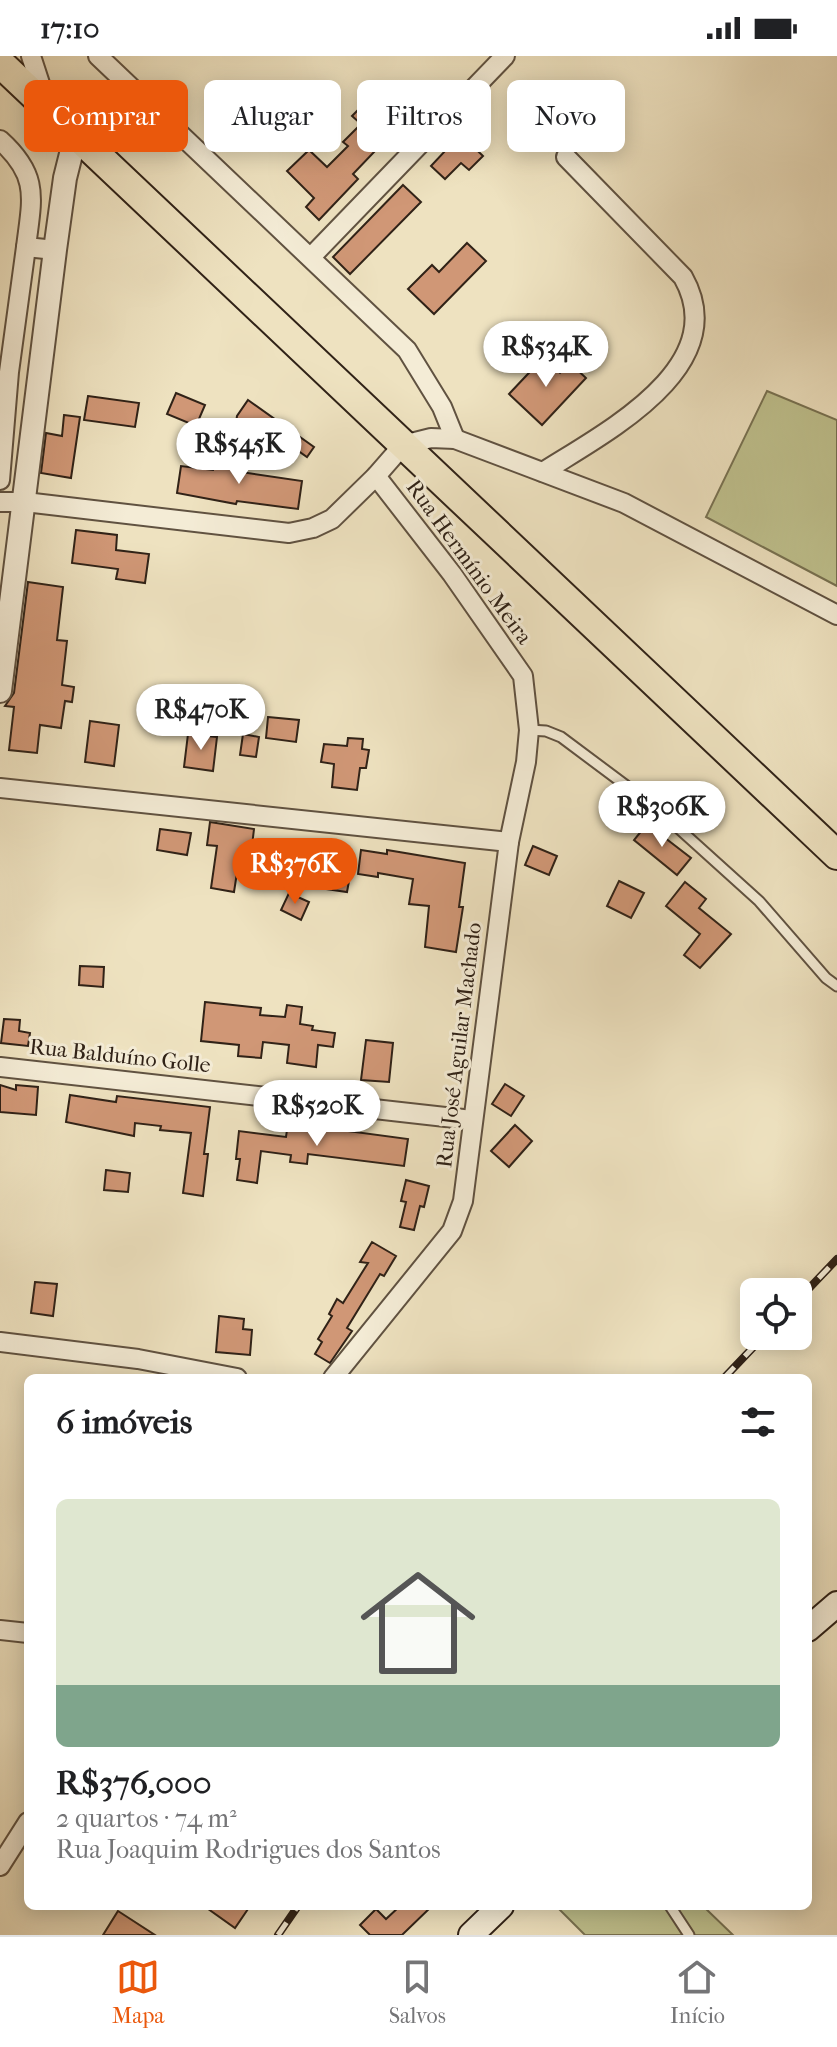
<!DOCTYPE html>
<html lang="pt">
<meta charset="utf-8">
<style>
:root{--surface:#fff;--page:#f6f6f6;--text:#202124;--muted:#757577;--line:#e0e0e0;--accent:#ea580c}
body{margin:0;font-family:"IM FELL French Canon",serif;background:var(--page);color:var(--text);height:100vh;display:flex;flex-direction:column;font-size:30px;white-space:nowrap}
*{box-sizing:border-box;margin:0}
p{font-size:26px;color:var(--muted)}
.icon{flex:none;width:44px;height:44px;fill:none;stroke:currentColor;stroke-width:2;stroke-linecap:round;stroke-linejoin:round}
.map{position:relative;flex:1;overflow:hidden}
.panel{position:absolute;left:24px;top:1318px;width:788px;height:536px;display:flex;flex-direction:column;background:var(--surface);border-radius:12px;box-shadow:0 4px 20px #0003}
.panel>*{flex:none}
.guide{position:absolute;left:24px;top:24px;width:790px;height:72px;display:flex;gap:16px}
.fabs{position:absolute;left:740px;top:1222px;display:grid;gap:16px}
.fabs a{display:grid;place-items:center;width:72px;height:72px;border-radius:12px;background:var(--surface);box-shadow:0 4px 20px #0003;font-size:40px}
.price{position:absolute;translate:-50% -68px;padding:0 18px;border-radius:28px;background:#fff;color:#222;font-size:26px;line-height:52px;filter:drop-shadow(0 2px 4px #0008)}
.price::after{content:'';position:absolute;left:50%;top:48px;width:24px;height:18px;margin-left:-12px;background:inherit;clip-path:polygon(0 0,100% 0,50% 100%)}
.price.selected{background:var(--accent);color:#fff}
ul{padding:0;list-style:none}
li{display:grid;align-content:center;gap:16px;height:424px;padding:0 32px}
li span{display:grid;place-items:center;height:248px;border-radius:12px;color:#555}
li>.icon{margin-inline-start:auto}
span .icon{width:144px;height:144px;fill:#fffc;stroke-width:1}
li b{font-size:34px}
h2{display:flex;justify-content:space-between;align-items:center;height:96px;padding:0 32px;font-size:34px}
.chip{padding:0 28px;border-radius:12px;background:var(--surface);box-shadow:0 4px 20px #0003;font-size:28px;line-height:72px}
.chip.selected{background:var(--accent);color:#fff}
.status{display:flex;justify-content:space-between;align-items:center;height:56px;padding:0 40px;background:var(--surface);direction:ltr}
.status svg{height:22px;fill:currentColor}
.dock{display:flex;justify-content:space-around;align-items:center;height:112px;border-top:2px solid var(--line);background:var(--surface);font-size:22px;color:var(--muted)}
.dock a{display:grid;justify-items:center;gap:4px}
.dock .selected{color:var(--accent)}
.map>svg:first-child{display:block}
.green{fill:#bfc18e;stroke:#787252;stroke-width:2}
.building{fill:#d09776;stroke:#302217;stroke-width:2}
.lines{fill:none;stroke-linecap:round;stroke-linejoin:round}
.service-casing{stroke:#605241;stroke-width:13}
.minor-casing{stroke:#605241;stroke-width:22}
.tertiary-casing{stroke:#605241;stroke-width:26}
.secondary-casing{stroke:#302217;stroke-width:28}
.primary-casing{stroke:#302217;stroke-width:32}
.service{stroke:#f4ecd6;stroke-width:9}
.minor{stroke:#f4ecd6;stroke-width:18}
.tertiary{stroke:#f4ecd6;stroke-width:22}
.secondary{stroke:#f4ecd6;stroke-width:24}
.primary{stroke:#eee2c0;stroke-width:28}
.rail-casing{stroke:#302217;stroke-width:8}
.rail{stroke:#f4ecd6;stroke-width:5;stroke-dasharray:15;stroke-linecap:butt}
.labels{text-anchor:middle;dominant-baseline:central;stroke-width:6;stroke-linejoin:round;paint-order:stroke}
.street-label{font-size:22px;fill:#302217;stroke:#f4ecd6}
</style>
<div class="status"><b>17:10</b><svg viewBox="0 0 49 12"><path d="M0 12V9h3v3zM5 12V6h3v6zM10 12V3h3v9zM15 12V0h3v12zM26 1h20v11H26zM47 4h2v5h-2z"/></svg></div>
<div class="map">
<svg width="837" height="1879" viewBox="0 0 837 1879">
<rect width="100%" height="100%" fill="#eee2c0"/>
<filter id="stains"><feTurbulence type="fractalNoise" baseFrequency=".0025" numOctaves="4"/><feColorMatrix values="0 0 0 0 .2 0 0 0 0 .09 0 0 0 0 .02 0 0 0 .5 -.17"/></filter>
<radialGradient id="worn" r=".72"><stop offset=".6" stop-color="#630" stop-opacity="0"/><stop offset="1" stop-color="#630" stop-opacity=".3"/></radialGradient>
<g class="green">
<polygon points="767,335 837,364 837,530 706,461"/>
<polygon points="556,1850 703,1850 733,1879 585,1879"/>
</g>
<g class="building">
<polygon points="224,26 242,44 225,61 207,43"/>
<polygon points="368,44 388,64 368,85 376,94 353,118 358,123 319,164 306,151 314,142 287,115 309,94 327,111 348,90 343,86 361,68 352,60"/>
<polygon points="457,75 483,100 469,114 461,107 445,123 431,110 447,93 443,90"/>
<polygon points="403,129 421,146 350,218 333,201"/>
<polygon points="467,187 486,205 434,258 408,233 432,209 439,216"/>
<polygon points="543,302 560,317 570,307 586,322 542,369 509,338"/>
<polygon points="176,337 205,349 196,370 167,358"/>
<polygon points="88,340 139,347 135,371 84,364"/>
<polygon points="248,344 314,391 307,401 263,370 260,390 233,386 237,360"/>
<polygon points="64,359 80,361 71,422 41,417 46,377 62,380"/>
<polygon points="214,405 242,409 241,416 302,425 298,453 237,445 236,448 177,437 181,410 213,414"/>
<polygon points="76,474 117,479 116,494 149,498 145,527 116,523 118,513 72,507"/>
<polygon points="28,526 63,531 57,584 67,585 62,629 74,631 72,646 65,645 61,672 40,669 37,697 9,694 14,651 5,650 14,637"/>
<polygon points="268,661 299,664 296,686 266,682"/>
<polygon points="90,665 119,669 114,710 85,706"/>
<polygon points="188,678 217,681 213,715 184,711"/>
<polygon points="243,678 259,681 256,701 240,699"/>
<polygon points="348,682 363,683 362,693 369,694 366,712 360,712 357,734 332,731 334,708 321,706 324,688 347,690"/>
<polygon points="210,766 254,773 251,798 240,797 234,836 211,832 217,790 207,789"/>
<polygon points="647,768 691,802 677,819 634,784"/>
<polygon points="160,773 191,777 187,799 157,794"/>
<polygon points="533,790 557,800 549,819 525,809"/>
<polygon points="361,794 387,798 387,794 465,807 459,851 463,851 456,896 425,891 429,850 409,848 413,823 378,817 378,821 358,818"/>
<polygon points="316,803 352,808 347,836 312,831"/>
<polygon points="619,825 644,837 631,862 607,850"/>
<polygon points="685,826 706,843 699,852 731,878 700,912 684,899 700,878 666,850"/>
<polygon points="289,837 309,846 301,864 281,854"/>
<polygon points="80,910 104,911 103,931 79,929"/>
<polygon points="205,946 261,952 260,959 285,961 287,949 302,951 300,968 313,970 312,974 335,977 333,991 318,989 316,1011 287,1007 289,989 263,986 261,1002 238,1000 239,989 201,985"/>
<polygon points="4,963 20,964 19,975 30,977 28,990 1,987"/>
<polygon points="366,984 393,987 389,1026 361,1024"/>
<polygon points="505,1028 524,1040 511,1060 492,1048"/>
<polygon points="0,1029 16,1034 16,1029 38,1031 36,1059 0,1056"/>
<polygon points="70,1039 116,1046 117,1040 210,1051 204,1098 208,1098 203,1140 183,1137 191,1077 160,1074 161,1070 135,1067 134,1080 66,1066"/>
<polygon points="288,1067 408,1083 404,1110 308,1098 307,1108 290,1106 291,1099 261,1095 257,1127 237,1124 240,1103 236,1103 239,1075 286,1081"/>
<polygon points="515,1069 532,1085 509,1111 491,1095"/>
<polygon points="106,1114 130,1117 128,1136 104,1134"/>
<polygon points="406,1124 429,1130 424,1151 420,1150 414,1174 400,1171 406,1146 401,1145"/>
<polygon points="372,1186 396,1200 384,1220 380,1218 347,1272 352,1275 330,1307 315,1298 322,1286 318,1283 332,1260 329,1258 337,1243 343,1247 368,1207 360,1206"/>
<polygon points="35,1226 57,1228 53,1260 31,1257"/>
<polygon points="219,1260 244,1263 243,1273 252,1274 250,1299 216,1296"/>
<polygon points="204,1850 250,1850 235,1872"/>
<polygon points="400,1850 432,1850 402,1879 370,1879 360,1869 376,1853 386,1863"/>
<polygon points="118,1855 155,1879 103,1879"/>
</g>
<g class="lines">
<defs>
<g id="service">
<polyline points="529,674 546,675 561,681 656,752 759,845 826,922 837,930"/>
<polyline points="670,1850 689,1879"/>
</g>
<g id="minor">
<polyline points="31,0 46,46"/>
<polyline points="98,0 407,294 442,351 455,383"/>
<path d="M0,84C40,120 32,142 26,191L55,194"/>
<polyline points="311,201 505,0"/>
<path d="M543,416C604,377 734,311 683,221L566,101"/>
<polyline points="0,424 9,316 26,191"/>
<polyline points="0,446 25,446 289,477 313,472 332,463 376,420 403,389 431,382 455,383 624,447 837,559"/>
<polyline points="0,732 509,786"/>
<polyline points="0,1011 472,1064"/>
<polyline points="0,1286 138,1303 237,1322"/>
<polyline points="333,1322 452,1175 463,1145 509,786 526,706 529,674 523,620 452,518 376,420"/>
<polyline points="0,1574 28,1577"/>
<polyline points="0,1810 28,1766"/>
</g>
<polyline id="tertiary" points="0,635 55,194 65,122 76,78"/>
<g id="secondary">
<polyline points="808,1573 837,1548"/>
<polyline points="471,1879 501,1850"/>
</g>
<polyline id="primary" points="0,7 837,799"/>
</defs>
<use href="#service" class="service-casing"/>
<use href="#minor" class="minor-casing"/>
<use href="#tertiary" class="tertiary-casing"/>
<use href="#secondary" class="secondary-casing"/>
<use href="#primary" class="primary-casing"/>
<use href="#service" class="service"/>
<use href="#minor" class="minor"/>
<use href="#tertiary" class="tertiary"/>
<use href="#secondary" class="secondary"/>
<use href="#primary" class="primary"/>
<defs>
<g id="rail">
<polyline points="798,1244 837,1203"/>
<polyline points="724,1322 764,1280"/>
<polyline points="278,1879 298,1850"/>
</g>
</defs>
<use href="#rail" class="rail-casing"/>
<use href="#rail" class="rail"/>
</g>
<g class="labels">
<g class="street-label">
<text transform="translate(469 506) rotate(54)">Rua Hermínio Meira</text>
<text transform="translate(459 989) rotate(-83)">Rua José Aguilar Machado</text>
<text transform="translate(120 1000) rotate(6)">Rua Balduíno Golle</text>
</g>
</g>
<rect width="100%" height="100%" filter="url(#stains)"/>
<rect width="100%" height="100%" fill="url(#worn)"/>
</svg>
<div class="fabs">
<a><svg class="icon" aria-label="locate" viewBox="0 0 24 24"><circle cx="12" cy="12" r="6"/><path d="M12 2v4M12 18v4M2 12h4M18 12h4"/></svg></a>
</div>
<b class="price" style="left:546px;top:333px">R$534K</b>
<b class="price" style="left:239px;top:430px">R$545K</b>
<b class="price" style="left:201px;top:696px">R$470K</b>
<b class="price" style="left:662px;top:793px">R$306K</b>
<b class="price selected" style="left:295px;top:850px">R$376K</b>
<b class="price" style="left:317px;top:1092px">R$520K</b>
<div class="guide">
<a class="chip selected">Comprar</a>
<a class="chip">Alugar</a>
<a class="chip">Filtros</a>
<a class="chip">Novo</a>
</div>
<section class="panel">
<h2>6 imóveis<svg class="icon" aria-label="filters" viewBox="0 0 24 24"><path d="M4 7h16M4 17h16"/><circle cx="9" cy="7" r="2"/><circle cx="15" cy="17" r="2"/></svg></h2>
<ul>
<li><span style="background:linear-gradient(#dfe7d0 75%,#7fa58c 0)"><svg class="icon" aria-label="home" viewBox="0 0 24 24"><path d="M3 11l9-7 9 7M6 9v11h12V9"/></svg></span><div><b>R$376,000</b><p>2 quartos · 74 m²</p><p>Rua Joaquim Rodrigues dos Santos</p></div></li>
</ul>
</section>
</div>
<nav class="dock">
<a class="selected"><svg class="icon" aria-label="map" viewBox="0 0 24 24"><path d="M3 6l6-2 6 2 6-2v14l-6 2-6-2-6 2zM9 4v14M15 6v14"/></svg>Mapa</a>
<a><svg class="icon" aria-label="saved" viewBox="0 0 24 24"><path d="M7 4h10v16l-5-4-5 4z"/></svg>Salvos</a>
<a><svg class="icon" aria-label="home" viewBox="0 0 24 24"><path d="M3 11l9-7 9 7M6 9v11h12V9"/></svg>Início</a>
</nav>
